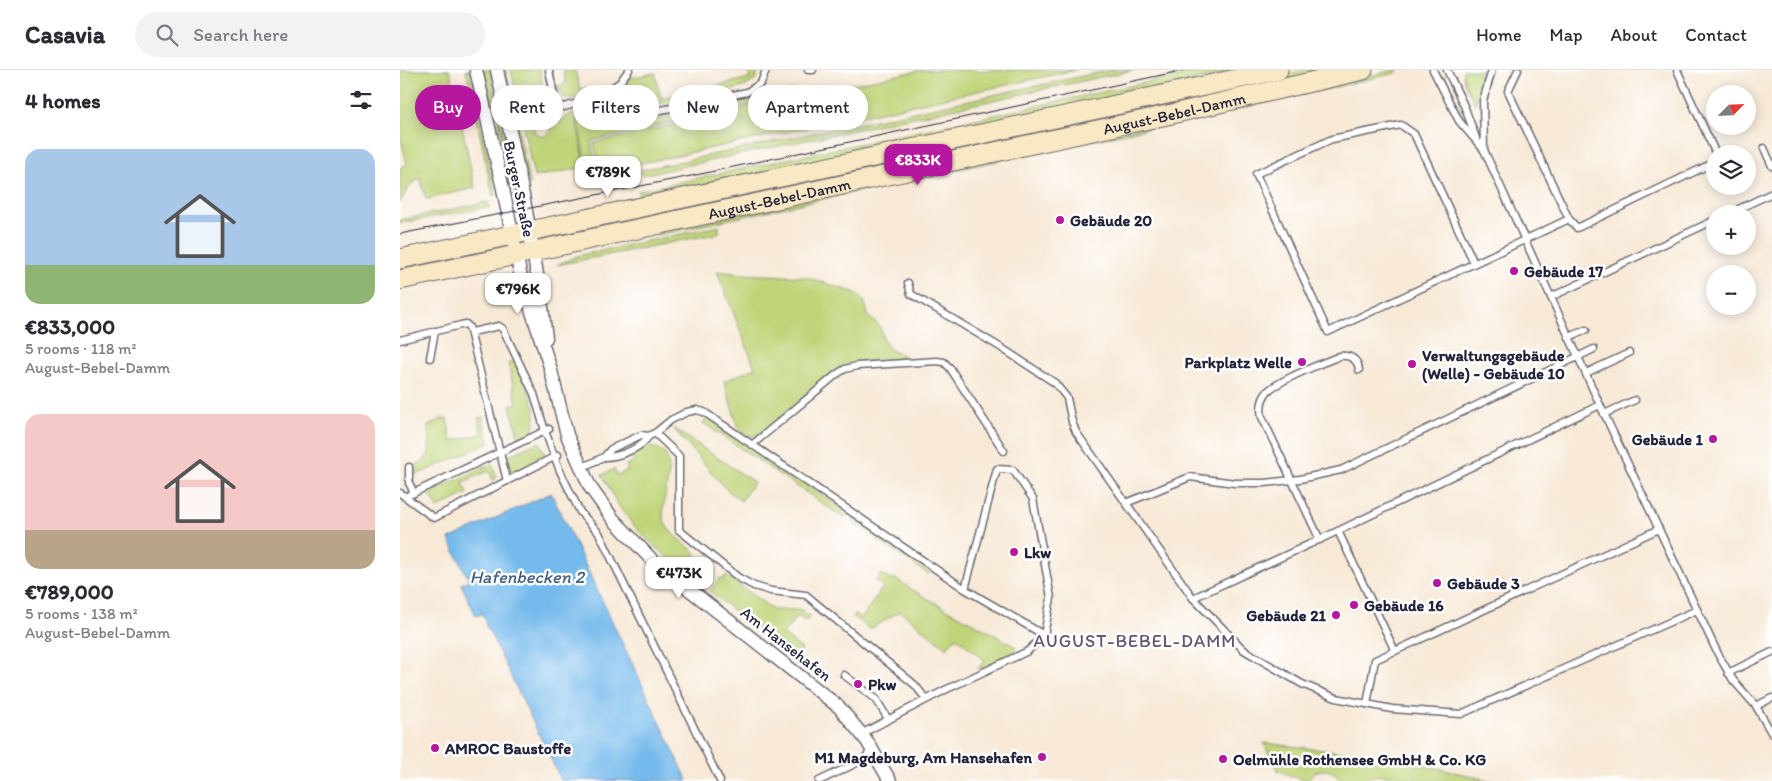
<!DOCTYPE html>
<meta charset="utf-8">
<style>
:root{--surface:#fff;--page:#f2f2f3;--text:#2b2b33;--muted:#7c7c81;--line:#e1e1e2;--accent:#b5179e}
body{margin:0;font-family:Itim,sans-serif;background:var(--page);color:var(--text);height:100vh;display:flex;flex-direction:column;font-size:19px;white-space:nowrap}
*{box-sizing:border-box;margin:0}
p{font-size:16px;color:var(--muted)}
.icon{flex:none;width:28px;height:28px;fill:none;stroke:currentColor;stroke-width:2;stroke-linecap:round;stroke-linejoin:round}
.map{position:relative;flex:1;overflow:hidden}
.panel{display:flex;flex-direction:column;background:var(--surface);width:400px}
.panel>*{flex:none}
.hud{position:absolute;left:15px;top:15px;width:475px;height:45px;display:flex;gap:10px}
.needle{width:32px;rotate:66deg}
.fabs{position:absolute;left:1306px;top:15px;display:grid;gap:10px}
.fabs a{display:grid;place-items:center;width:50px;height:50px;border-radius:50%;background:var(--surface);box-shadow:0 2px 12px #0003;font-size:25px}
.price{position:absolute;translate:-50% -42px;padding:0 11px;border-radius:10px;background:#fff;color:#222;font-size:16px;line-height:32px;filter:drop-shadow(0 1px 2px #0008)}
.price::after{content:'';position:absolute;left:50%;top:30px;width:15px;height:11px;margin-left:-8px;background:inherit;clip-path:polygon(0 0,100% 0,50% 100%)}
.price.active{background:var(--accent);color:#fff}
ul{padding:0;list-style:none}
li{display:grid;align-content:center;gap:10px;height:265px;padding:0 25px}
li span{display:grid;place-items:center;height:155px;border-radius:15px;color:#555}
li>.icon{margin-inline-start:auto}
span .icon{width:90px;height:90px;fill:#fffc;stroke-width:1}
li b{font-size:21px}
h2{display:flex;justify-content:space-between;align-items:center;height:60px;padding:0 25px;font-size:21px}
.pill{padding:0 18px;border-radius:22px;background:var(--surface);box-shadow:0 2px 12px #0003;font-size:18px;line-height:45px}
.pill.active{background:var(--accent);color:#fff}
header{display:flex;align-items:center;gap:30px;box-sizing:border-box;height:70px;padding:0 25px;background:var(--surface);border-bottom:1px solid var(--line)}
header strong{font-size:24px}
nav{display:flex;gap:28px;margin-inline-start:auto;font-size:18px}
.search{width:350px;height:45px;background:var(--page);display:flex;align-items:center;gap:12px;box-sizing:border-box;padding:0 18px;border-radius:28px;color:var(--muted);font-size:19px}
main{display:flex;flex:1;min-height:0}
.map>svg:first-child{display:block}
.green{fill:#bfd478;stroke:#707b5a}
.water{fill:#75baec;stroke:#4c6e94}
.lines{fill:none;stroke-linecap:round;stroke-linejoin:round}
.service-casing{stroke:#6d6871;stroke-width:9}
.minor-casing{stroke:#6d6871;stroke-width:15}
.secondary-casing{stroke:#6d6871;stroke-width:21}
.service{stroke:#fff;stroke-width:6}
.minor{stroke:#fff;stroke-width:12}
.secondary{stroke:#f8e8c3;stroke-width:19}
.tram{stroke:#22223b;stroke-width:1}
.poi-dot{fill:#b5179e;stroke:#fff;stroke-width:2}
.labels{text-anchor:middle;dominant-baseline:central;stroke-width:5;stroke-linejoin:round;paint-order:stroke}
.street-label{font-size:16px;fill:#22223b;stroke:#fff}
.poi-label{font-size:16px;font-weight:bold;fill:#22223b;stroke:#fff;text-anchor:start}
.water-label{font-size:18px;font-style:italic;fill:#435f82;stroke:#fff}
.neighbourhood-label{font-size:18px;letter-spacing:1px;fill:#645271;stroke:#fff}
</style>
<header>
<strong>Casavia</strong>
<div class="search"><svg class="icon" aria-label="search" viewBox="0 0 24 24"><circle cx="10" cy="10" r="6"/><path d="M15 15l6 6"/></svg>Search here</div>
<nav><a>Home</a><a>Map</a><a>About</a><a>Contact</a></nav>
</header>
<main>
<section class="panel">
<h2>4 homes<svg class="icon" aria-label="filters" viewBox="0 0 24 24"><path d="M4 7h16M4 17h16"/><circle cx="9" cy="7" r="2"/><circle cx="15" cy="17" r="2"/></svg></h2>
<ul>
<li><span style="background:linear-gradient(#a9c7e8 75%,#8fb573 0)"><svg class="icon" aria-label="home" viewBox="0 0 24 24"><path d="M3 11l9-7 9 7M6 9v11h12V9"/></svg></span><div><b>€833,000</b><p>5 rooms · 118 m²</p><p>August-Bebel-Damm</p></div></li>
<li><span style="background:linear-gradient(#f6c9c9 75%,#b9a48a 0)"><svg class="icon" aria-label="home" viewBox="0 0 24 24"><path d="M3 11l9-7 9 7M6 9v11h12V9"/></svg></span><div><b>€789,000</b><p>5 rooms · 138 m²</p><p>August-Bebel-Damm</p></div></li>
</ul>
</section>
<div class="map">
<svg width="1372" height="711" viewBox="0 0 1372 711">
<rect width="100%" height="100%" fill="#fff"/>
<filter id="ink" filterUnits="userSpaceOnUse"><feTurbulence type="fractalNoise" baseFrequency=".02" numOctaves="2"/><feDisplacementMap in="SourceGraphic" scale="10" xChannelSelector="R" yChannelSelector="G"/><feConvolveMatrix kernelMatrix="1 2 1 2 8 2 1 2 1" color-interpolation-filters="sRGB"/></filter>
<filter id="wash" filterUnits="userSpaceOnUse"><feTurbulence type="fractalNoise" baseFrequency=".0096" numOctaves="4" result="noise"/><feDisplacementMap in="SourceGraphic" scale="20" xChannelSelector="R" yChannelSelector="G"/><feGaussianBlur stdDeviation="1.12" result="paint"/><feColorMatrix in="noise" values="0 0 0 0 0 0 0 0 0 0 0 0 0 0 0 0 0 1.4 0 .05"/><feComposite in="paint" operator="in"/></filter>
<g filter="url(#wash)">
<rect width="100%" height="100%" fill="#f7e9d6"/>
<g class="green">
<polygon points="0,0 50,0 75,118 26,129 20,108 10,115 0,133 0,98 7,94 1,69 0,69"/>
<polygon points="66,0 69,0 96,125 93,126"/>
<polygon points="84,0 90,0 116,121 113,121 98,48"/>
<polygon points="103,0 106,0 130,114 128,118"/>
<polygon points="111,0 140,0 145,34 143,44 133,61 144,67 158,52 175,42 185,97 134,107"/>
<path d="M163,0H175L180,19L187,18L189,25C175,31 162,33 157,16L166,14Z"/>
<path d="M349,0H359L355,10L346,16C324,23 250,42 232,29L226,11L229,8L255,3L261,28L351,8Z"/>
<polygon points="522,0 676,0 200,102 194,73 403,24"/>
<polygon points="711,0 734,0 271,99 242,105 241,100"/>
<polygon points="805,0 844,0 288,119 264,120 239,126 238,121"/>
<polygon points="905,0 922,0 888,11 264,145 301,132"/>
<polygon points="994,0 998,0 996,3 910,23 257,165 260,161 872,29"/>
<polygon points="1063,0 1082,0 1079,6 1082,8 1075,34 1064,12"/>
<polygon points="1044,6 1064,46 1064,48 1061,48 1041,8"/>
<path d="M394,20V24L191,71L195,93L186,95L176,42L188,37C194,46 204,49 214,50C248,54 285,43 318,36C343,30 368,26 394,20Z"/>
<polygon points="88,132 90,137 0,153 0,150"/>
<polygon points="319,156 319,163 157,195 177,186"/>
<path d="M317,201L342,204L406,207L456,223L464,230L469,248C486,256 479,266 488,277C491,281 498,283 503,285V289C478,291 453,289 432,303L361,363C352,368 347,366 339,361L324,311L355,298Z"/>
<path d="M114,291C123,311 144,341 131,362L119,368L110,335L117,333L108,293Z"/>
<path d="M83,347L89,373L16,405L13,396C35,389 29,375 28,356L39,350L47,348L51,371L82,364L78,348Z"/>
<polygon points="307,347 449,443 444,448 303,353"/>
<polygon points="273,358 354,412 341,431 327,420"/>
<polygon points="139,372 146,386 112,402 107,386"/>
<path d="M250,377C286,379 258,429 264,450C268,464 286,474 296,483L294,488L314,504L304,517C276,494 245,472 223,442C215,431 209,417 202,405L214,399L217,406L228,400L226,395L234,391L231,385Z"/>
<polygon points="92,393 97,408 93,410 89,401 63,412 68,423 38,438 29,423"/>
<polygon points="454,447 532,499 528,504 451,452"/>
<path d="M481,504L492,511L494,508C533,534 576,553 616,577L615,578L616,581L580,600L578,599L585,590L556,567L547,578L500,541L472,558H468L453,547L455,544L462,548L483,517L476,511Z"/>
<polygon points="326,505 373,540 401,540 410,547 405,551 397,546 383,564 402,579 395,589 310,522 320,508 323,509"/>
<path d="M864,673L967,685L1019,694L1093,711H1026L992,705L973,706L956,711H942C936,702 925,696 914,703C910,706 910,710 904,709C896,709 886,703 877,700Z"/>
</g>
<polygon class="water" points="151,423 288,711 161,710 85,553 86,552 82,544 76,546 61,514 69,510 49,469"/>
</g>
<g filter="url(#ink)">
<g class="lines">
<defs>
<g id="service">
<polyline points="149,0 155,30 158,35 164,37 199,27 219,13"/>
<path d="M229,0C225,5 220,11 218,17C215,31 231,42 242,44L347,22L361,13L366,0"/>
<polyline points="408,0 413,0"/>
<polyline points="1033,0 1059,51 1084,80 1200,335 1318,584 1333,610 1356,636 1372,664"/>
<polyline points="1047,0 1065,38 1076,68"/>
<polyline points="1118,0 1108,21 1169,149 1177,158 1315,92"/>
<polyline points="1277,0 1316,84"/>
<polyline points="1364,78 1372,96"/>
<polyline points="1084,80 1083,31 1092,0"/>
<polyline points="1328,144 1372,123"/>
<polyline points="1074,193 1014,64 1001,55 932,69 856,104 928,262 1169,149"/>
<polyline points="508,213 511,224 600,277 655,313 667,328 672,352 676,362 793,528 844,580 902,614 936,628 992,639 1061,644 1297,540"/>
<polyline points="1151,227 1315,150"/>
<polyline points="72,262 99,256 103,259 134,324 145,361 160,401 180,442 199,463 320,711"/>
<polyline points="1169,267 1186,260"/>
<polyline points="0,270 61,255 66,254 69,257 107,411"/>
<polyline points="30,288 35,261"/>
<polyline points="1186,303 1229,283"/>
<polyline points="1204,344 1235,330"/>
<polyline points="255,363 279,386 279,460 339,508 354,516 371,521 406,525 515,615 526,629"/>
<polyline points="353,374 437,304 445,299 457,296 537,291 544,292 550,298 604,381"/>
<path d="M204,387C219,387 240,379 249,366"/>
<polyline points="9,397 9,413 14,423"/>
<polyline points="181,398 204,387 211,379 241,365 249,366 255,363 271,350 287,342 297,340 304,342 565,519 644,565"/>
<polyline points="0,423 34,448 158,385"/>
<polyline points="5,427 149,359"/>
<polyline points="726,433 790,407 835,413 865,413 900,409 941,400 1194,279"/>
<polyline points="938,461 995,581 1259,459"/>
<path d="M920,470L862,347C860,338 861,329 868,321C878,311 924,292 940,286C950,285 958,289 959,300"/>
<polyline points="793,528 938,461 1200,335"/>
<polyline points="1328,603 1372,582"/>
<polyline points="444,605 476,629 488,649"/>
<polyline points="967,634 975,590 995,581"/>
<polyline points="1356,636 1372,628"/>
<polyline points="461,664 545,620 628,581 644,565 651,528 633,429 613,400 597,399 565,519"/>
<polyline points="419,711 463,690 472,680"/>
</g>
<g id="minor">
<polyline points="76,0 103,119 121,208 150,297 167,365 190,417 213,449 253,491 439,637 467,671 490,711"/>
<path d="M97,0C116,89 135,177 146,268"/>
</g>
<g id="secondary">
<polyline points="0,189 878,0"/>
<path id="s1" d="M0,210L772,44L963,0"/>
</g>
</defs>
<use href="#service" class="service-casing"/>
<use href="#minor" class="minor-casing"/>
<use href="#secondary" class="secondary-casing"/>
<use href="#service" class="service"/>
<use href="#minor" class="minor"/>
<use href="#secondary" class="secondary"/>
<polyline class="tram" points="0,164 296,105 785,0"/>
</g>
</g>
<g class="poi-dot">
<circle cx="660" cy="150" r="5"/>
<circle cx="1114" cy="201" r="5"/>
<circle cx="902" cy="292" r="5"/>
<circle cx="1012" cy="294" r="5"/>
<circle cx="1313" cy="369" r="5"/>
<circle cx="614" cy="482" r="5"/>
<circle cx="1037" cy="513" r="5"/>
<circle cx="954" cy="535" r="5"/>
<circle cx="936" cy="545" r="5"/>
<circle cx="458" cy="614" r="5"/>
<circle cx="35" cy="678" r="5"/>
<circle cx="642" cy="687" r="5"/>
<circle cx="823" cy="689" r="5"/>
</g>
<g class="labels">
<g class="street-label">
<text stroke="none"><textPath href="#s1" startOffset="792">August-Bebel-Damm</textPath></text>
<text transform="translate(119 119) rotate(78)">Burger Straße</text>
<text stroke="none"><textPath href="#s1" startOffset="388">August-Bebel-Damm</textPath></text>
<text transform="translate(386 574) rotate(38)">Am Hansehafen</text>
</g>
<g class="poi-label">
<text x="670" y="150">Gebäude 20</text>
<text x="1124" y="201">Gebäude 17</text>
<text x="1022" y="285">Verwaltungsgebäude<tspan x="1022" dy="18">(Welle) - Gebäude 10</tspan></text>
<text x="892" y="292" text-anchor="end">Parkplatz Welle</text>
<text x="1303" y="369" text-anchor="end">Gebäude 1</text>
<text x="624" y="482">Lkw</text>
<text x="1047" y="513">Gebäude 3</text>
<text x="964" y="535">Gebäude 16</text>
<text x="926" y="545" text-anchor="end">Gebäude 21</text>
<text x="468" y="614">Pkw</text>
<text x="45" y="678">AMROC Baustoffe</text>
<text x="632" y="687" text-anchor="end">M1 Magdeburg, Am Hansehafen</text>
<text x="833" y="689">Oelmühle Rothensee GmbH &amp; Co. KG</text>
</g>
<g class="water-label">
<text x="127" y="507">Hafenbecken 2</text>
</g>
<g class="neighbourhood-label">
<text x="735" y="571">AUGUST-BEBEL-DAMM</text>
</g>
</g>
</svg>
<div class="fabs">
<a><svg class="needle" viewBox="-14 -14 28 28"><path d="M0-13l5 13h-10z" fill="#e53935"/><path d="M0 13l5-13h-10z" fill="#7c7c81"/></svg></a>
<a><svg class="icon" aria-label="layers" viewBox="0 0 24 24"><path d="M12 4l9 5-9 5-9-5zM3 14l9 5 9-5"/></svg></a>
<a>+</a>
<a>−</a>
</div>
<b class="price active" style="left:518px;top:116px">€833K</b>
<b class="price" style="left:208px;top:128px">€789K</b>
<b class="price" style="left:118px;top:245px">€796K</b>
<b class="price" style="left:279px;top:529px">€473K</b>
<div class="hud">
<a class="pill active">Buy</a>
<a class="pill">Rent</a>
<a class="pill">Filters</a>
<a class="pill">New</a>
<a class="pill">Apartment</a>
</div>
</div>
</main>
